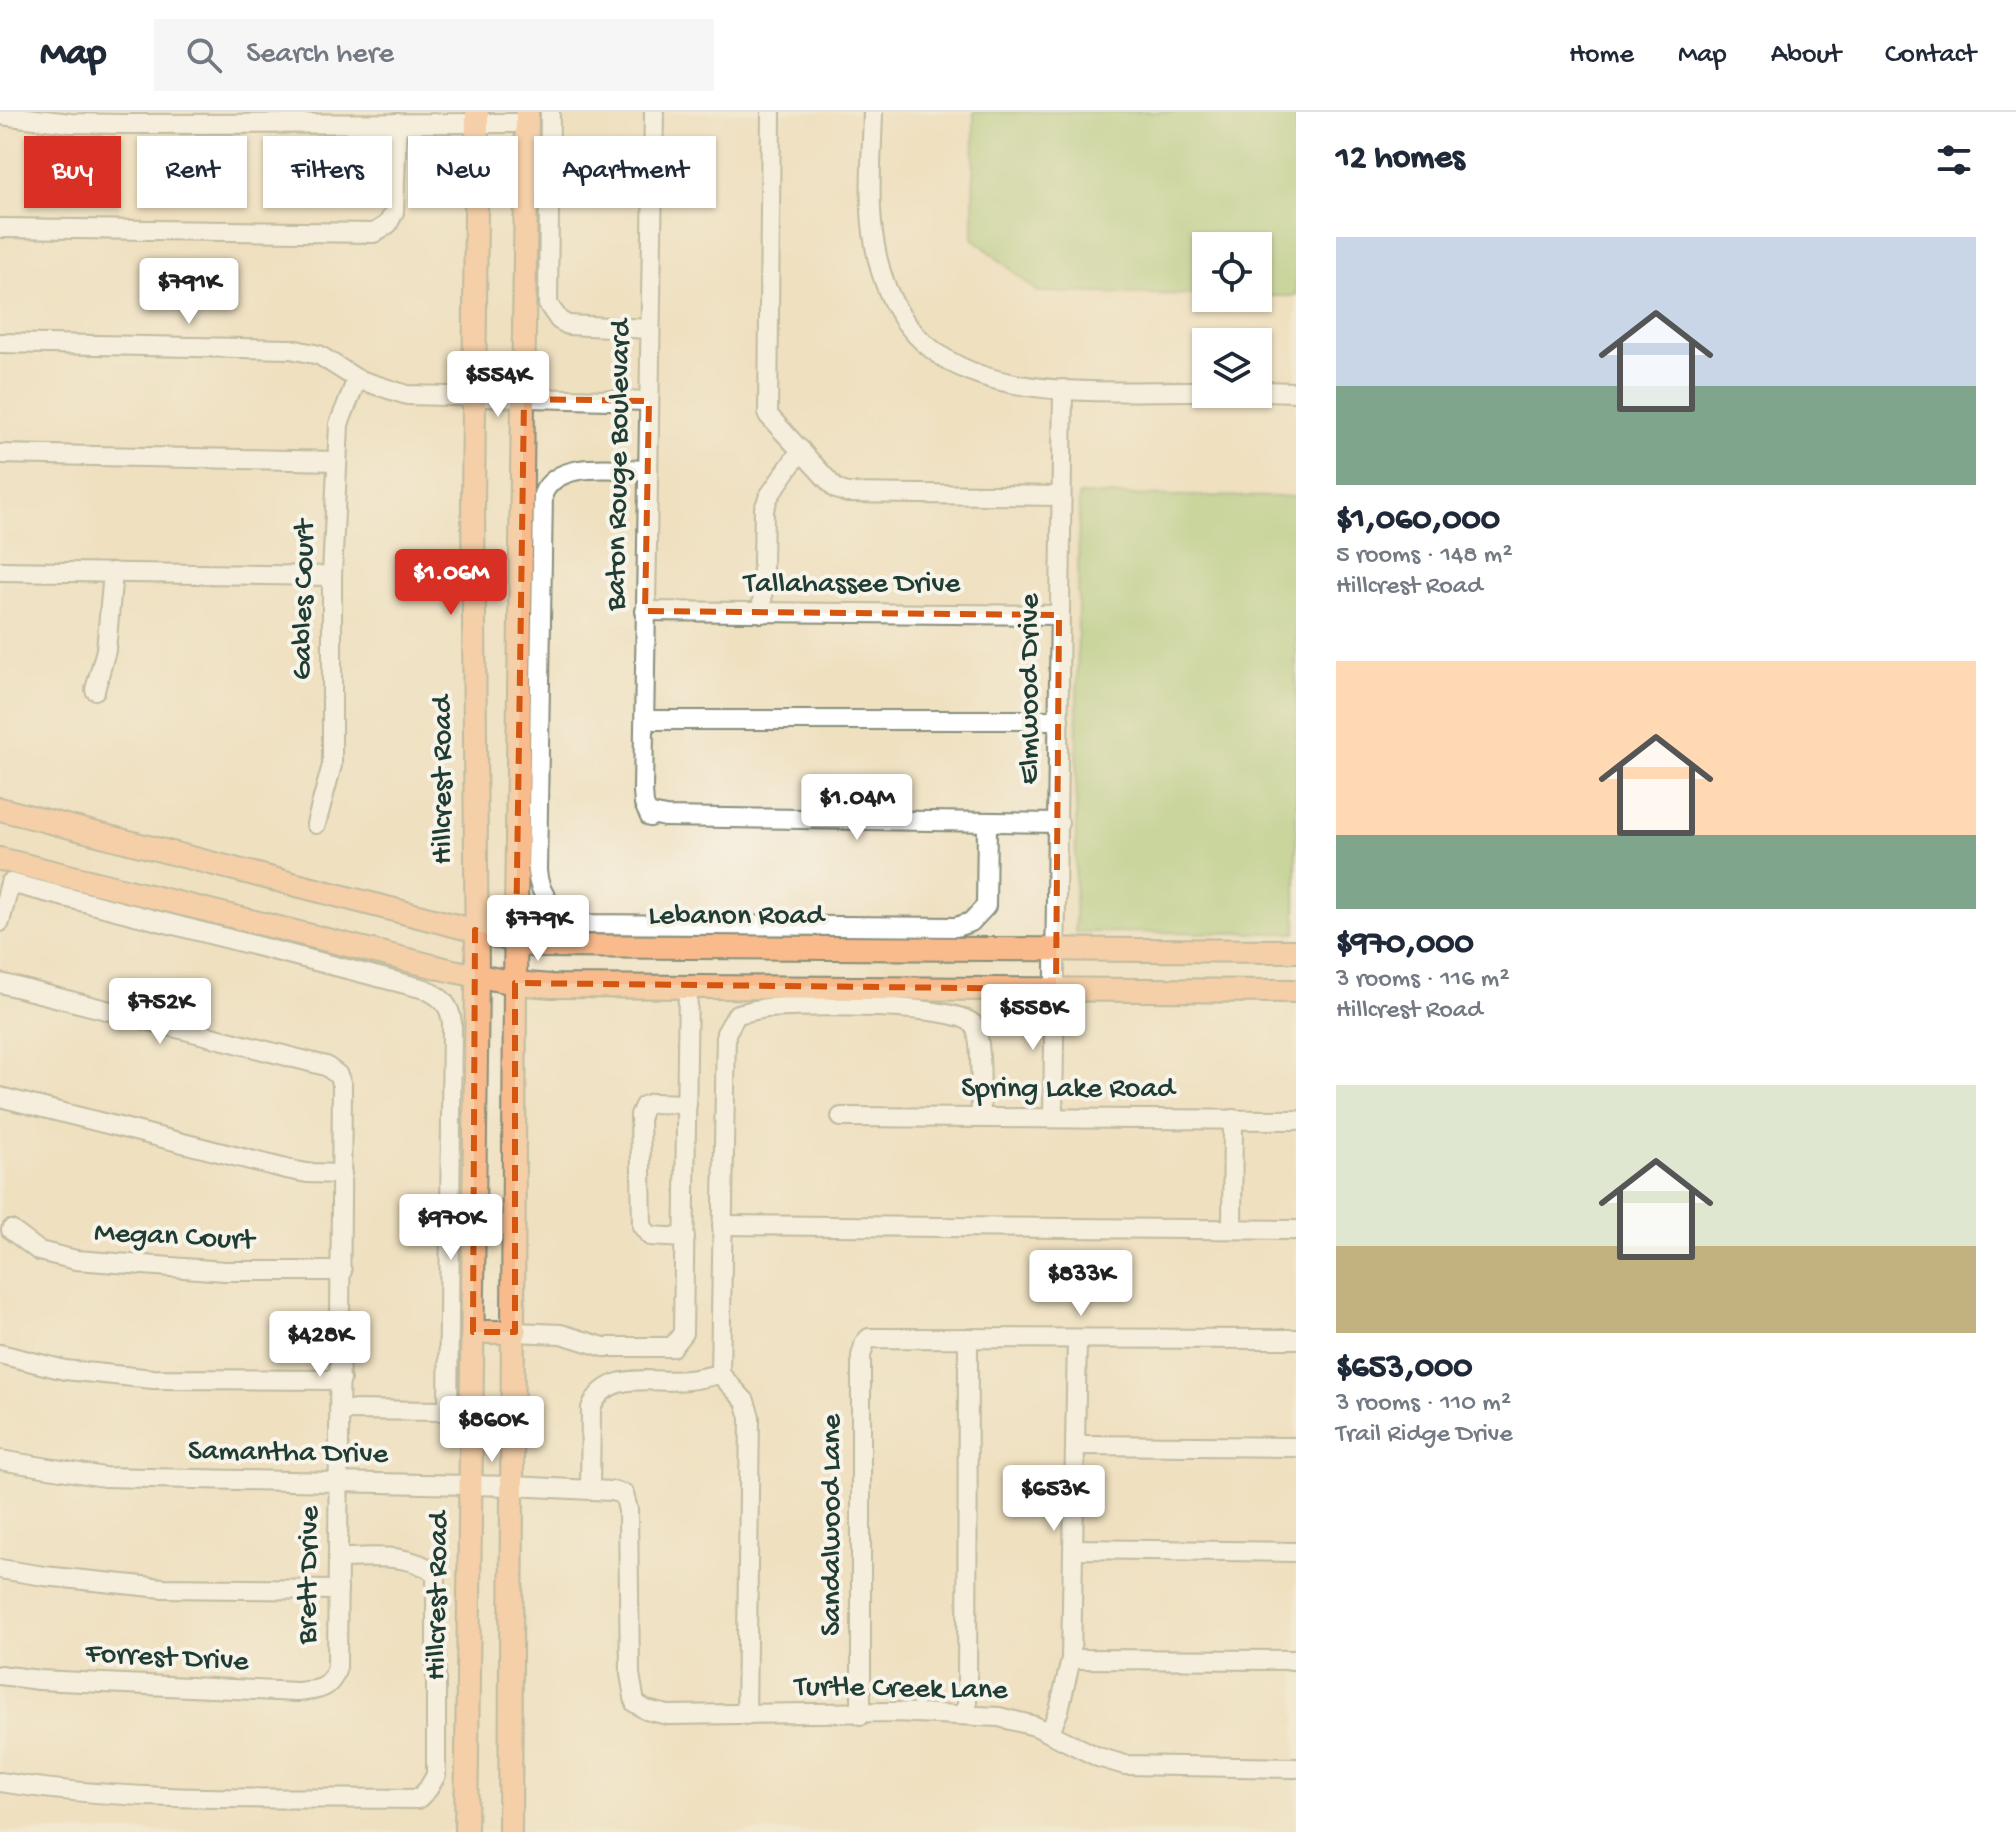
<!DOCTYPE html>
<meta charset="utf-8">
<style>
:root{--surface:#fff;--page:#f6f6f7;--text:#1f2937;--muted:#747a83;--line:#e0e1e3;--accent:#d93025}
body{margin:0;font-family:"Gochi Hand",sans-serif;background:var(--page);color:var(--text);height:100vh;display:flex;flex-direction:column;font-size:30px;white-space:nowrap}
*{box-sizing:border-box;margin:0}
p{font-size:26px;color:var(--muted)}
.icon{flex:none;width:44px;height:44px;fill:none;stroke:currentColor;stroke-width:2;stroke-linecap:round;stroke-linejoin:round}
.map{position:relative;flex:1;overflow:hidden}
.sheet{display:flex;flex-direction:column;background:var(--surface);width:720px}
.sheet>*{flex:none}
.guide{position:absolute;left:24px;top:24px;width:760px;height:72px;display:flex;gap:16px}
.tools{position:absolute;left:1192px;top:120px;display:grid;gap:16px}
.tools a{display:grid;place-items:center;width:80px;height:80px;border-radius:0px;background:var(--surface);box-shadow:0 2px 6px #0004;font-size:40px}
.price{position:absolute;translate:-50% -68px;padding:0 18px;border-radius:8px;background:#fff;color:#222;font-size:26px;line-height:52px;filter:drop-shadow(0 2px 4px #0008)}
.price::after{content:'';position:absolute;left:50%;top:48px;width:24px;height:18px;margin-left:-12px;background:inherit;clip-path:polygon(0 0,100% 0,50% 100%)}
.price.active{background:var(--accent);color:#fff}
ul{padding:0;list-style:none}
li{display:grid;align-content:center;gap:16px;height:424px;padding:0 40px}
li span{display:grid;place-items:center;height:248px;border-radius:0px;color:#555}
li>.icon{margin-inline-start:auto}
span .icon{width:144px;height:144px;fill:#fffc;stroke-width:1}
li b{font-size:34px}
h2{display:flex;justify-content:space-between;align-items:center;height:96px;padding:0 40px;font-size:34px}
.tag{padding:0 28px;border-radius:0px;background:var(--surface);box-shadow:0 2px 6px #0004;font-size:28px;line-height:72px}
.tag.active{background:var(--accent);color:#fff}
header{display:flex;align-items:center;gap:48px;box-sizing:border-box;height:112px;padding:0 40px;background:var(--surface);border-bottom:2px solid var(--line)}
header strong{font-size:38px}
nav{display:flex;gap:44px;margin-inline-start:auto;font-size:28px}
.search{width:560px;height:72px;background:var(--page);display:flex;align-items:center;gap:20px;box-sizing:border-box;padding:0 28px;border-radius:0px;color:var(--muted);font-size:30px}
main{display:flex;flex:1;min-height:0}
.map>svg:first-child{display:block}
.green{fill:#9dc875;stroke:#5e8254;stroke-width:2}
.lines{fill:none;stroke-linecap:round;stroke-linejoin:round}
.minor-casing{stroke:#878e7a;stroke-width:22}
.major-casing{stroke:#878e7a;stroke-width:26}
.minor{stroke:#fff;stroke-width:18}
.major{stroke:#fabb8c;stroke-width:22}
.marked{fill:none;stroke:#d45610;stroke-width:6;stroke-dasharray:16 10;stroke-linejoin:round}
.labels{text-anchor:middle;dominant-baseline:central;stroke-width:8;stroke-linejoin:round;paint-order:stroke}
.street-label{font-size:30px;fill:#1f3d34;stroke:#f7f3e8}
</style>
<header>
<strong>Map</strong>
<div class="search"><svg class="icon" aria-label="search" viewBox="0 0 24 24"><circle cx="10" cy="10" r="6"/><path d="M15 15l6 6"/></svg>Search here</div>
<nav><a>Home</a><a>Map</a><a>About</a><a>Contact</a></nav>
</header>
<main>
<div class="map">
<svg width="1296" height="1720" viewBox="0 0 1296 1720">
<rect width="100%" height="100%" fill="#f7f3e8"/>
<filter id="ink" filterUnits="userSpaceOnUse"><feTurbulence type="fractalNoise" baseFrequency=".0125" numOctaves="2"/><feDisplacementMap in="SourceGraphic" scale="16" xChannelSelector="R" yChannelSelector="G"/><feConvolveMatrix kernelMatrix="1 2 1 2 8 2 1 2 1" color-interpolation-filters="sRGB"/></filter>
<filter id="wash" filterUnits="userSpaceOnUse"><feTurbulence type="fractalNoise" baseFrequency=".006" numOctaves="4" result="noise"/><feDisplacementMap in="SourceGraphic" scale="32" xChannelSelector="R" yChannelSelector="G"/><feGaussianBlur stdDeviation="1.8" result="paint"/><feColorMatrix in="noise" values="0 0 0 0 0 0 0 0 0 0 0 0 0 0 0 0 0 1.4 0 .05"/><feComposite in="paint" operator="in"/></filter>
<g filter="url(#wash)">
<rect width="100%" height="100%" fill="#efe0c0"/>
<g class="green">
<polygon points="974,0 1296,0 1296,184 1258,184 1258,134 1206,134 1206,183 1038,180 973,126"/>
<polygon points="1079,383 1296,385 1296,821 1075,820"/>
</g>
</g>
<g filter="url(#ink)">
<g class="lines">
<defs>
<g id="minor">
<polyline points="550,0 548,192 559,208 568,213 650,217"/>
<polyline points="654,0 643,679 644,692 650,705 652,702 665,705 1059,711"/>
<polyline points="771,0 768,303 836,377 847,381 1060,384"/>
<path d="M873,0C872,44 867,91 875,134C905,304 1076,277 1206,279"/>
<polyline points="0,3 71,11 122,12 527,11"/>
<polyline points="0,116 374,121 388,112 394,100 397,11"/>
<polyline points="0,231 291,237 319,243 357,267 407,283 649,289"/>
<polyline points="1258,279 1296,280"/>
<polyline points="0,342 337,349"/>
<path d="M648,358C616,358 558,347 543,382L537,759C539,785 559,807 584,812L956,815L971,810L986,794L987,712"/>
<polyline points="0,459 332,464"/>
<polyline points="645,499 1059,503"/>
<polyline points="762,501 764,397 769,384 801,338"/>
<polyline points="95,578 106,538 113,460"/>
<polyline points="645,608 1059,608"/>
<polyline points="316,712 332,653 332,464 339,312 357,267"/>
<path d="M0,810L10,771L425,877C441,885 450,892 452,911L448,1299L340,1298"/>
<path d="M0,871L326,954L338,963L342,973L337,1555C331,1578 318,1578 297,1580L39,1568L0,1563"/>
<polyline points="0,985 286,1057 307,1061 342,1062"/>
<polyline points="841,1005 1296,1008"/>
<polyline points="1053,1005 1063,277"/>
<polyline points="722,1113 1296,1118"/>
<polyline points="1232,1117 1233,1007"/>
<polyline points="11,1118 39,1139 76,1148 225,1159 342,1159"/>
<polyline points="685,1126 650,1124 642,1114 640,1003 644,994 652,991 687,992"/>
<polyline points="515,1220 561,1222 604,1235 672,1235 683,1221 688,874"/>
<polyline points="0,1242 65,1258 153,1267 341,1268"/>
<polyline points="1077,1333 1296,1335"/>
<polyline points="0,1348 104,1365 513,1374 612,1379 624,1382 628,1398 630,1562 635,1591 646,1598 668,1603 894,1600 999,1605 1035,1614 1098,1645 1125,1653 1296,1656"/>
<path d="M590,1378L591,1296C607,1256 654,1272 688,1268C699,1267 710,1264 720,1262"/>
<polyline points="1075,1437 1296,1440"/>
<polyline points="0,1457 44,1464 163,1476 338,1478"/>
<polyline points="1071,1547 1296,1548"/>
<polyline points="967,1602 968,1226"/>
<path d="M746,1603L750,1305L745,1289L720,1262L726,921L737,902C747,900 757,897 768,896C801,894 957,890 974,913C983,925 980,987 981,1005"/>
<polyline points="861,1603 861,1244 865,1230 869,1226 1296,1227"/>
<polyline points="1050,1620 1059,1598 1071,1547 1077,1227"/>
<path d="M0,1670C138,1692 279,1685 418,1687L428,1677L436,1663V1462C409,1440 372,1446 338,1446"/>
</g>
<g id="major">
<polyline points="0,697 535,834 1296,839"/>
<polyline points="0,747 453,859 515,871 551,874 1296,879"/>
<polyline points="473,1220 515,1220"/>
<polyline points="466,1720 477,865 473,392 477,0"/>
<polyline points="510,1720 515,871 527,0"/>
</g>
</defs>
<use href="#minor" class="minor-casing"/>
<use href="#major" class="major-casing"/>
<use href="#minor" class="minor"/>
<use href="#major" class="major"/>
</g>
</g>
<path d="M0 0H1296V1720H0ZM524,287L649,289L645,499L1059,503L1056,877L515,871V1220H473L475,818L516,830Z" fill="#efe0c0" fill-opacity=".55" fill-rule="evenodd"/>
<path class="marked" d="M524,287L649,289L645,499L1059,503L1056,877L515,871V1220H473L475,818L516,830Z"/>
<g class="labels">
<g class="street-label">
<text transform="translate(620 353) rotate(-89)">Baton Rouge Boulevard</text>
<text x="852" y="473">Tallahassee Drive</text>
<text transform="translate(305 488) rotate(-89)">Gables Court</text>
<text transform="translate(1031 577) rotate(-90)">Elmwood Drive</text>
<text transform="translate(444 668) rotate(-90)">Hillcrest Road</text>
<text x="736" y="805">Lebanon Road</text>
<text x="1068" y="978">Spring Lake Road</text>
<text transform="translate(174 1126) rotate(3)">Megan Court</text>
<text transform="translate(288 1342) rotate(1)">Samantha Drive</text>
<text transform="translate(833 1413) rotate(-90)">Sandalwood Lane</text>
<text transform="translate(310 1463) rotate(-89)">Brett Drive</text>
<text transform="translate(439 1484) rotate(-89)">Hillcrest Road</text>
<text transform="translate(167 1547) rotate(3)">Forrest Drive</text>
<text transform="translate(901 1578) rotate(1)">Turtle Creek Lane</text>
</g>
</g>
</svg>
<div class="tools">
<a><svg class="icon" aria-label="locate" viewBox="0 0 24 24"><circle cx="12" cy="12" r="6"/><path d="M12 2v4M12 18v4M2 12h4M18 12h4"/></svg></a>
<a><svg class="icon" aria-label="layers" viewBox="0 0 24 24"><path d="M12 4l9 5-9 5-9-5zM3 14l9 5 9-5"/></svg></a>
</div>
<b class="price" style="left:189px;top:214px">$791K</b>
<b class="price" style="left:498px;top:307px">$554K</b>
<b class="price active" style="left:451px;top:505px">$1.06M</b>
<b class="price" style="left:857px;top:730px">$1.04M</b>
<b class="price" style="left:538px;top:851px">$779K</b>
<b class="price" style="left:160px;top:934px">$752K</b>
<b class="price" style="left:1033px;top:940px">$558K</b>
<b class="price" style="left:451px;top:1150px">$970K</b>
<b class="price" style="left:1081px;top:1206px">$833K</b>
<b class="price" style="left:320px;top:1267px">$428K</b>
<b class="price" style="left:492px;top:1352px">$860K</b>
<b class="price" style="left:1054px;top:1421px">$653K</b>
<div class="guide">
<a class="tag active">Buy</a>
<a class="tag">Rent</a>
<a class="tag">Filters</a>
<a class="tag">New</a>
<a class="tag">Apartment</a>
</div>
</div>
<section class="sheet">
<h2>12 homes<svg class="icon" aria-label="filters" viewBox="0 0 24 24"><path d="M4 7h16M4 17h16"/><circle cx="9" cy="7" r="2"/><circle cx="15" cy="17" r="2"/></svg></h2>
<ul>
<li><span style="background:linear-gradient(#c9d6e8 60%,#7fa58c 0)"><svg class="icon" aria-label="home" viewBox="0 0 24 24"><path d="M3 11l9-7 9 7M6 9v11h12V9"/></svg></span><div><b>$1,060,000</b><p>5 rooms · 148 m²</p><p>Hillcrest Road</p></div></li>
<li><span style="background:linear-gradient(#ffd9b3 70%,#7fa58c 0)"><svg class="icon" aria-label="home" viewBox="0 0 24 24"><path d="M3 11l9-7 9 7M6 9v11h12V9"/></svg></span><div><b>$970,000</b><p>3 rooms · 116 m²</p><p>Hillcrest Road</p></div></li>
<li><span style="background:linear-gradient(#dfe7d0 65%,#c2b280 0)"><svg class="icon" aria-label="home" viewBox="0 0 24 24"><path d="M3 11l9-7 9 7M6 9v11h12V9"/></svg></span><div><b>$653,000</b><p>3 rooms · 110 m²</p><p>Trail Ridge Drive</p></div></li>
</ul>
</section>
</main>
